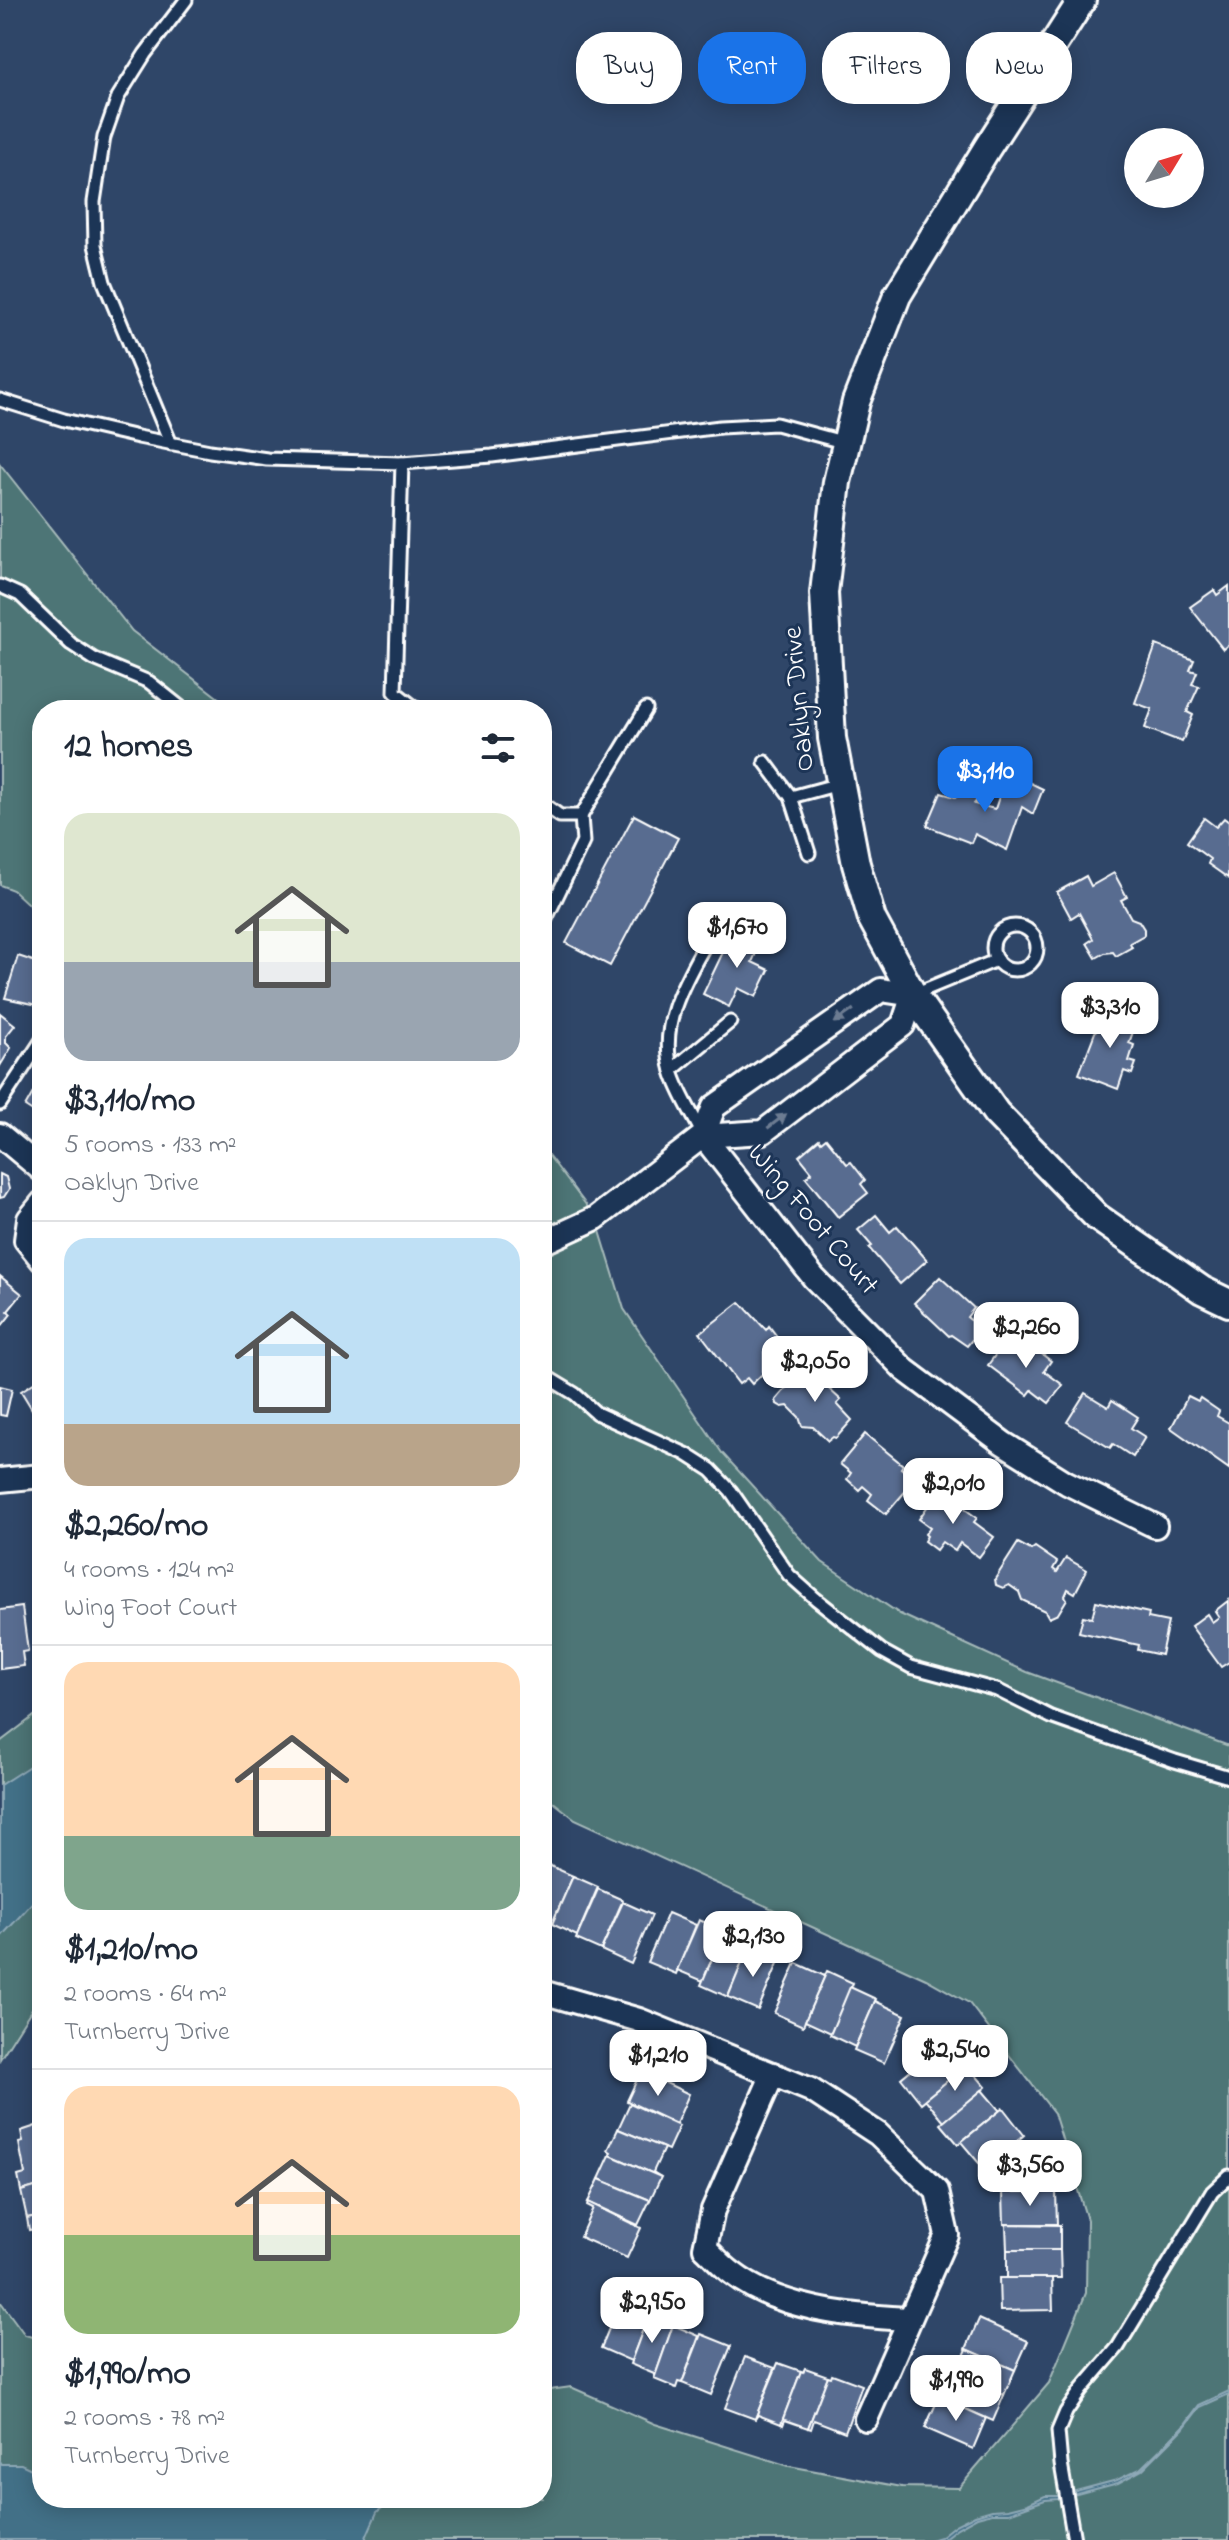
<!DOCTYPE html>
<meta charset="utf-8">
<style>
:root{--surface:#fff;--page:#f2f2f3;--text:#1f2937;--muted:#747a83;--line:#e0e1e3;--accent:#1a73e8}
body{margin:0;font-family:"Indie Flower",sans-serif;background:var(--page);color:var(--text);height:100vh;display:flex;flex-direction:column;font-size:30px;white-space:nowrap}
*{box-sizing:border-box;margin:0}
p{font-size:26px;color:var(--muted)}
.icon{flex:none;width:44px;height:44px;fill:none;stroke:currentColor;stroke-width:2;stroke-linecap:round;stroke-linejoin:round}
.map{position:relative;flex:1;overflow:hidden}
.details{position:absolute;left:32px;top:700px;width:520px;height:1808px;display:flex;flex-direction:column;background:var(--surface);border-radius:32px;box-shadow:0 4px 20px #0003}
.details>*{flex:none}
.hud{position:absolute;left:576px;top:32px;width:532px;height:72px;display:flex;gap:16px}
.needle{width:52px;rotate:52deg}
.fabs{position:absolute;left:1124px;top:128px;display:grid;gap:16px}
.fabs a{display:grid;place-items:center;width:80px;height:80px;border-radius:50%;background:var(--surface);box-shadow:0 4px 20px #0003;font-size:40px}
.price{position:absolute;translate:-50% -68px;padding:0 18px;border-radius:16px;background:#fff;color:#222;font-size:26px;line-height:52px;filter:drop-shadow(0 2px 4px #0008)}
.price::after{content:'';position:absolute;left:50%;top:48px;width:24px;height:18px;margin-left:-12px;background:inherit;clip-path:polygon(0 0,100% 0,50% 100%)}
.price.current{background:var(--accent);color:#fff}
ul{padding:0;list-style:none}
li{display:grid;align-content:center;gap:16px;height:424px;padding:0 32px}
li+li{border-top:2px solid var(--line)}
li span{display:grid;place-items:center;height:248px;border-radius:24px;color:#555}
li>.icon{margin-inline-start:auto}
span .icon{width:144px;height:144px;fill:#fffc;stroke-width:1}
li b{font-size:34px}
h2{display:flex;justify-content:space-between;align-items:center;height:96px;padding:0 32px;font-size:34px}
.chip{padding:0 28px;border-radius:32px;background:var(--surface);box-shadow:0 4px 20px #0003;font-size:28px;line-height:72px}
.chip.current{background:var(--accent);color:#fff}
.map>svg:first-child{display:block}
.green{fill:#4e7476;stroke:#a6baba;stroke-width:2}
.water{fill:#436f87;stroke:#8ea9b7;stroke-width:2}
.building{fill:#586c90;stroke:#fff;stroke-width:2}
.lines{fill:none;stroke-linecap:round;stroke-linejoin:round}
.service-casing{stroke:#fff;stroke-width:17}
.minor-casing{stroke:#fff;stroke-width:28}
.tertiary-casing{stroke:#fff;stroke-width:32}
.service{stroke:#1d3557;stroke-width:11}
.minor{stroke:#1d3557;stroke-width:22}
.tertiary{stroke:#1d3557;stroke-width:26}
.oneway{fill:#6c7c92}
.labels{text-anchor:middle;dominant-baseline:central;stroke-width:6;stroke-linejoin:round;paint-order:stroke}
.street-label{font-size:28px;fill:#fff;stroke:#1d3557}
</style>
<div class="map">
<svg width="1229" height="2540" viewBox="0 0 1229 2540">
<rect width="100%" height="100%" fill="#2f4668"/>
<filter id="ink" filterUnits="userSpaceOnUse"><feTurbulence type="fractalNoise" baseFrequency=".0125" numOctaves="2"/><feDisplacementMap in="SourceGraphic" scale="16" xChannelSelector="R" yChannelSelector="G"/><feConvolveMatrix kernelMatrix="1 2 1 2 8 2 1 2 1" color-interpolation-filters="sRGB"/></filter>
<g filter="url(#ink)">
<g class="green">
<polygon points="0,464 132,631 234,710 42,710 42,917 13,890 0,885"/>
<polygon points="542,1147 596,1218 624,1309 722,1453 822,1562 900,1614 1027,1672 1229,1746 1229,2540 0,2540 0,2301 25,2335 42,2340 42,2498 542,2498 542,2391 571,2387 655,2424 789,2466 902,2487 959,2488 1049,2383 1086,2293 1087,2220 1054,2113 969,2003 926,1979 575,1819 542,1793"/>
<polygon points="42,1710 42,1993 0,2059 0,1742"/>
</g>
<g class="water">
<polygon points="42,1758 42,1892 0,1938 0,1785"/>
<polygon points="1229,2391 1229,2394 1200,2407 1183,2429 1142,2470 1118,2483 1058,2499 1045,2500 1009,2513 992,2513 977,2517 957,2528 942,2540 930,2540 940,2537 955,2525 975,2515 992,2510 1008,2509 1028,2504 1045,2496 1057,2496 1117,2480 1140,2469 1182,2428 1199,2405"/>
<polygon points="0,2461 2,2464 21,2464 42,2474 42,2498 254,2498 274,2501 281,2498 394,2498 377,2512 365,2540 0,2540"/>
</g>
<g class="building">
<polygon points="1229,586 1229,644 1223,649 1190,607 1214,590 1217,595"/>
<polygon points="1156,645 1194,660 1190,670 1197,672 1192,684 1199,686 1187,712 1193,715 1182,742 1145,728 1152,709 1135,703"/>
<polygon points="1005,779 1022,786 1026,781 1043,789 1033,814 1022,807 1007,850 975,834 971,843 927,826 941,793 955,797 963,790 975,794 977,800 974,804 995,809"/>
<polygon points="634,815 678,838 610,966 566,943"/>
<polygon points="1204,818 1216,827 1224,818 1229,822 1228,878 1208,864 1210,859 1187,842"/>
<polygon points="1114,873 1127,897 1121,900 1131,918 1139,921 1144,929 1144,935 1130,943 1132,947 1116,956 1113,952 1105,953 1096,958 1087,943 1093,939 1079,913 1071,918 1057,892 1086,876 1091,886"/>
<polygon points="734,929 761,942 752,962 769,970 756,997 738,988 729,1007 703,994"/>
<polygon points="18,956 42,964 42,1006 5,998"/>
<polygon points="1104,1009 1137,1021 1129,1043 1134,1045 1129,1061 1136,1063 1132,1074 1124,1071 1118,1089 1079,1074"/>
<polygon points="0,1013 15,1025 6,1036 6,1043 11,1048 0,1066"/>
<polygon points="42,1077 42,1118 25,1107"/>
<polygon points="826,1138 847,1164 851,1162 865,1180 861,1184 868,1193 838,1217 806,1178 812,1172 799,1156 819,1139 821,1142"/>
<polygon points="0,1174 6,1177 9,1189 4,1197 0,1198"/>
<polygon points="876,1215 890,1232 897,1226 927,1260 900,1284 869,1248 872,1246 858,1230"/>
<polygon points="0,1276 22,1294 8,1311 11,1314 0,1328"/>
<polygon points="940,1277 974,1308 967,1317 981,1329 967,1346 951,1335 949,1336 914,1303"/>
<polygon points="740,1302 766,1330 769,1326 787,1350 752,1384 747,1378 739,1384 700,1333"/>
<polygon points="1007,1339 1018,1348 1023,1340 1051,1361 1044,1371 1063,1385 1049,1403 1032,1390 1028,1395 988,1365"/>
<polygon points="805,1366 829,1385 829,1389 841,1400 837,1404 852,1420 836,1438 833,1437 828,1441 813,1427 802,1426 799,1417 788,1406 782,1407 777,1404 776,1400"/>
<polygon points="42,1372 42,1409 35,1414 21,1391 40,1379 37,1375"/>
<polygon points="0,1386 12,1389 6,1416 0,1415"/>
<polygon points="1085,1393 1108,1407 1112,1400 1138,1417 1131,1428 1145,1437 1133,1457 1113,1444 1110,1448 1067,1422"/>
<polygon points="1188,1396 1198,1401 1200,1398 1219,1411 1217,1416 1229,1423 1229,1469 1171,1428"/>
<polygon points="865,1434 903,1465 901,1468 915,1480 886,1514 868,1500 872,1494 863,1486 859,1490 847,1479 851,1473 840,1464"/>
<polygon points="938,1491 966,1507 965,1509 977,1518 974,1522 994,1537 979,1557 960,1543 955,1551 942,1542 936,1550 924,1541 927,1536 925,1534 930,1527 919,1519"/>
<polygon points="1018,1543 1031,1550 1035,1547 1057,1562 1053,1569 1057,1572 1066,1558 1087,1570 1075,1593 1068,1589 1065,1596 1067,1599 1058,1614 1049,1618 1045,1611 1022,1600 1019,1592 1009,1585 1003,1588 996,1585 995,1579"/>
<polygon points="1229,1600 1229,1662 1221,1667 1191,1626 1207,1614 1212,1622 1219,1617 1215,1611"/>
<polygon points="1096,1601 1149,1613 1148,1618 1168,1622 1161,1655 1138,1650 1139,1645 1079,1632 1083,1616 1092,1618"/>
<polygon points="22,1607 28,1651 22,1652 24,1666 0,1669 0,1610"/>
<polygon points="544,1863 573,1876 552,1924 542,1920 542,1868"/>
<polygon points="573,1876 598,1887 577,1936 552,1924"/>
<polygon points="598,1889 623,1900 601,1950 576,1939"/>
<polygon points="623,1902 652,1915 631,1964 601,1950"/>
<polygon points="668,1913 696,1925 676,1974 647,1962"/>
<polygon points="699,1920 724,1930 703,1981 677,1970"/>
<polygon points="722,1935 749,1947 728,1997 701,1985"/>
<polygon points="748,1948 779,1961 758,2010 728,1997"/>
<polygon points="796,1963 825,1976 803,2026 774,2013"/>
<polygon points="827,1971 853,1983 831,2033 805,2021"/>
<polygon points="850,1987 876,1999 855,2047 830,2035"/>
<polygon points="875,2001 905,2015 884,2063 854,2050"/>
<polygon points="941,2045 962,2070 921,2103 901,2078"/>
<polygon points="967,2065 986,2087 944,2122 925,2099"/>
<polygon points="641,2071 689,2094 676,2124 627,2101"/>
<polygon points="982,2090 1000,2111 958,2144 941,2124"/>
<polygon points="630,2103 679,2126 668,2150 618,2129"/>
<polygon points="1003,2108 1024,2135 984,2169 961,2142"/>
<polygon points="42,2124 42,2185 21,2191 18,2176 25,2174 19,2143 23,2142 21,2131"/>
<polygon points="618,2129 664,2148 653,2172 661,2177 610,2155 611,2152 608,2150"/>
<polygon points="610,2155 661,2177 650,2200 599,2179"/>
<polygon points="599,2179 650,2200 638,2225 588,2202"/>
<polygon points="42,2185 42,2215 27,2218 21,2191"/>
<polygon points="1003,2192 1056,2192 1057,2224 1004,2224"/>
<polygon points="588,2202 641,2228 627,2258 580,2237 593,2208 587,2205"/>
<polygon points="42,2215 42,2243 38,2244 35,2229 29,2230 27,2218"/>
<polygon points="1004,2224 1060,2225 1060,2250 1007,2250 1006,2225"/>
<polygon points="1007,2250 1060,2250 1061,2278 1007,2278"/>
<polygon points="999,2278 1052,2278 1053,2310 1000,2311"/>
<polygon points="621,2299 650,2311 631,2361 601,2348"/>
<polygon points="650,2311 653,2312 651,2316 673,2325 654,2379 654,2374 630,2364"/>
<polygon points="979,2319 1028,2341 1015,2370 966,2349"/>
<polygon points="673,2325 699,2336 682,2383 678,2382 676,2388 654,2379"/>
<polygon points="701,2334 731,2346 711,2395 682,2383"/>
<polygon points="967,2349 1015,2370 1004,2395 956,2374"/>
<polygon points="745,2357 775,2368 755,2419 725,2408"/>
<polygon points="778,2363 801,2371 781,2424 758,2415 755,2419"/>
<polygon points="805,2368 828,2376 808,2428 785,2420 783,2425 781,2424 801,2371 803,2372"/>
<polygon points="954,2373 1004,2395 993,2421 943,2399"/>
<polygon points="832,2374 862,2385 845,2432 814,2420 811,2429 808,2428 828,2376 831,2377"/>
<polygon points="939,2397 986,2418 973,2449 925,2428"/>
</g>
<g class="lines">
<defs>
<g id="service">
<polyline points="0,400 64,420 138,437 210,451 267,459 402,463 492,456 720,427 776,424 846,443"/>
<polyline points="171,444 104,282 95,245 94,202 104,137 118,97 145,54 186,0"/>
<polyline points="402,463 395,692 418,710"/>
<polyline points="0,586 20,595 71,644 94,659 149,682 184,710"/>
<polyline points="765,762 791,797 809,853"/>
<polyline points="791,797 839,784"/>
<polyline points="542,803 560,816 581,816 646,709"/>
<circle cx="1015" cy="948" r="22"/>
<polyline points="542,927 583,842 581,816"/>
<polyline points="914,994 997,960"/>
<polyline points="672,1070 730,1022"/>
<polyline points="0,1104 42,1040"/>
<path d="M702,1133C692,1113 678,1092 672,1071C657,1020 690,973 713,930"/>
<polyline points="542,1374 575,1394 596,1413 686,1454 711,1470 731,1491 789,1575 816,1599 882,1651 911,1667 997,1690 1051,1717 1175,1761 1229,1777"/>
<polyline points="1074,2540 1061,2464 1058,2431 1066,2412 1081,2390 1118,2347 1212,2192 1229,2176"/>
</g>
<g id="minor">
<polyline points="0,1135 42,1170"/>
<polyline points="703,1136 814,1278 905,1370 1003,1443 1067,1483 1155,1526"/>
<polyline points="42,1203 29,1219 26,1240 42,1260"/>
<polyline points="542,1243 596,1218 703,1136 714,1107 881,990 913,995 903,1025 763,1132 703,1136"/>
<polyline points="0,1480 42,1476"/>
<polyline points="542,1992 639,2020 811,2090 878,2134 937,2191 947,2235 866,2419"/>
<path d="M773,2074L713,2210L705,2248C714,2256 722,2266 732,2273C779,2310 851,2316 909,2319"/>
</g>
<polyline id="tertiary" points="1082,0 987,148 897,296 856,402 837,482 824,593 832,738 856,864 872,919 913,995 996,1113 1097,1217 1202,1290 1229,1303"/>
</defs>
<use href="#service" class="service-casing"/>
<use href="#minor" class="minor-casing"/>
<use href="#tertiary" class="tertiary-casing"/>
<use href="#service" class="service"/>
<use href="#minor" class="minor"/>
<use href="#tertiary" class="tertiary"/>
</g>
<defs><path id="oneway-solid" d="M-6-.8H1V-3.2L6.5 0L1 3.2V.8H-6Z" transform="scale(2)"/></defs>
<g class="oneway">
<use href="#oneway-solid" transform="translate(844 1016) rotate(145)"/>
<use href="#oneway-solid" transform="translate(777 1121) rotate(-37)"/>
</g>
</g>
<g class="labels">
<g class="street-label">
<text transform="translate(800 699) rotate(-95)">Oaklyn Drive</text>
<text transform="translate(812 1220) rotate(50)">Wing Foot Court</text>
</g>
</g>
</svg>
<div class="fabs">
<a><svg class="needle" viewBox="-14 -14 28 28"><path d="M0-13l5 13h-10z" fill="#e53935"/><path d="M0 13l5-13h-10z" fill="#747a83"/></svg></a>
</div>
<b class="price current" style="left:985px;top:814px">$3,110</b>
<b class="price" style="left:737px;top:970px">$1,670</b>
<b class="price" style="left:1110px;top:1050px">$3,310</b>
<b class="price" style="left:1026px;top:1370px">$2,260</b>
<b class="price" style="left:815px;top:1404px">$2,050</b>
<b class="price" style="left:953px;top:1526px">$2,010</b>
<b class="price" style="left:753px;top:1979px">$2,130</b>
<b class="price" style="left:955px;top:2093px">$2,540</b>
<b class="price" style="left:658px;top:2098px">$1,210</b>
<b class="price" style="left:1030px;top:2208px">$3,560</b>
<b class="price" style="left:652px;top:2345px">$2,950</b>
<b class="price" style="left:956px;top:2423px">$1,990</b>
<div class="hud">
<a class="chip">Buy</a>
<a class="chip current">Rent</a>
<a class="chip">Filters</a>
<a class="chip">New</a>
</div>
<section class="details">
<h2>12 homes<svg class="icon" aria-label="filters" viewBox="0 0 24 24"><path d="M4 7h16M4 17h16"/><circle cx="9" cy="7" r="2"/><circle cx="15" cy="17" r="2"/></svg></h2>
<ul>
<li><span style="background:linear-gradient(#dfe7d0 60%,#9aa5b1 0)"><svg class="icon" aria-label="home" viewBox="0 0 24 24"><path d="M3 11l9-7 9 7M6 9v11h12V9"/></svg></span><div><b>$3,110/mo</b><p>5 rooms · 133 m²</p><p>Oaklyn Drive</p></div></li>
<li><span style="background:linear-gradient(#bfe0f5 75%,#b9a48a 0)"><svg class="icon" aria-label="home" viewBox="0 0 24 24"><path d="M3 11l9-7 9 7M6 9v11h12V9"/></svg></span><div><b>$2,260/mo</b><p>4 rooms · 124 m²</p><p>Wing Foot Court</p></div></li>
<li><span style="background:linear-gradient(#ffd9b3 70%,#7fa58c 0)"><svg class="icon" aria-label="home" viewBox="0 0 24 24"><path d="M3 11l9-7 9 7M6 9v11h12V9"/></svg></span><div><b>$1,210/mo</b><p>2 rooms · 64 m²</p><p>Turnberry Drive</p></div></li>
<li><span style="background:linear-gradient(#ffd9b3 60%,#8fb573 0)"><svg class="icon" aria-label="home" viewBox="0 0 24 24"><path d="M3 11l9-7 9 7M6 9v11h12V9"/></svg></span><div><b>$1,990/mo</b><p>2 rooms · 78 m²</p><p>Turnberry Drive</p></div></li>
</ul>
</section>
</div>
